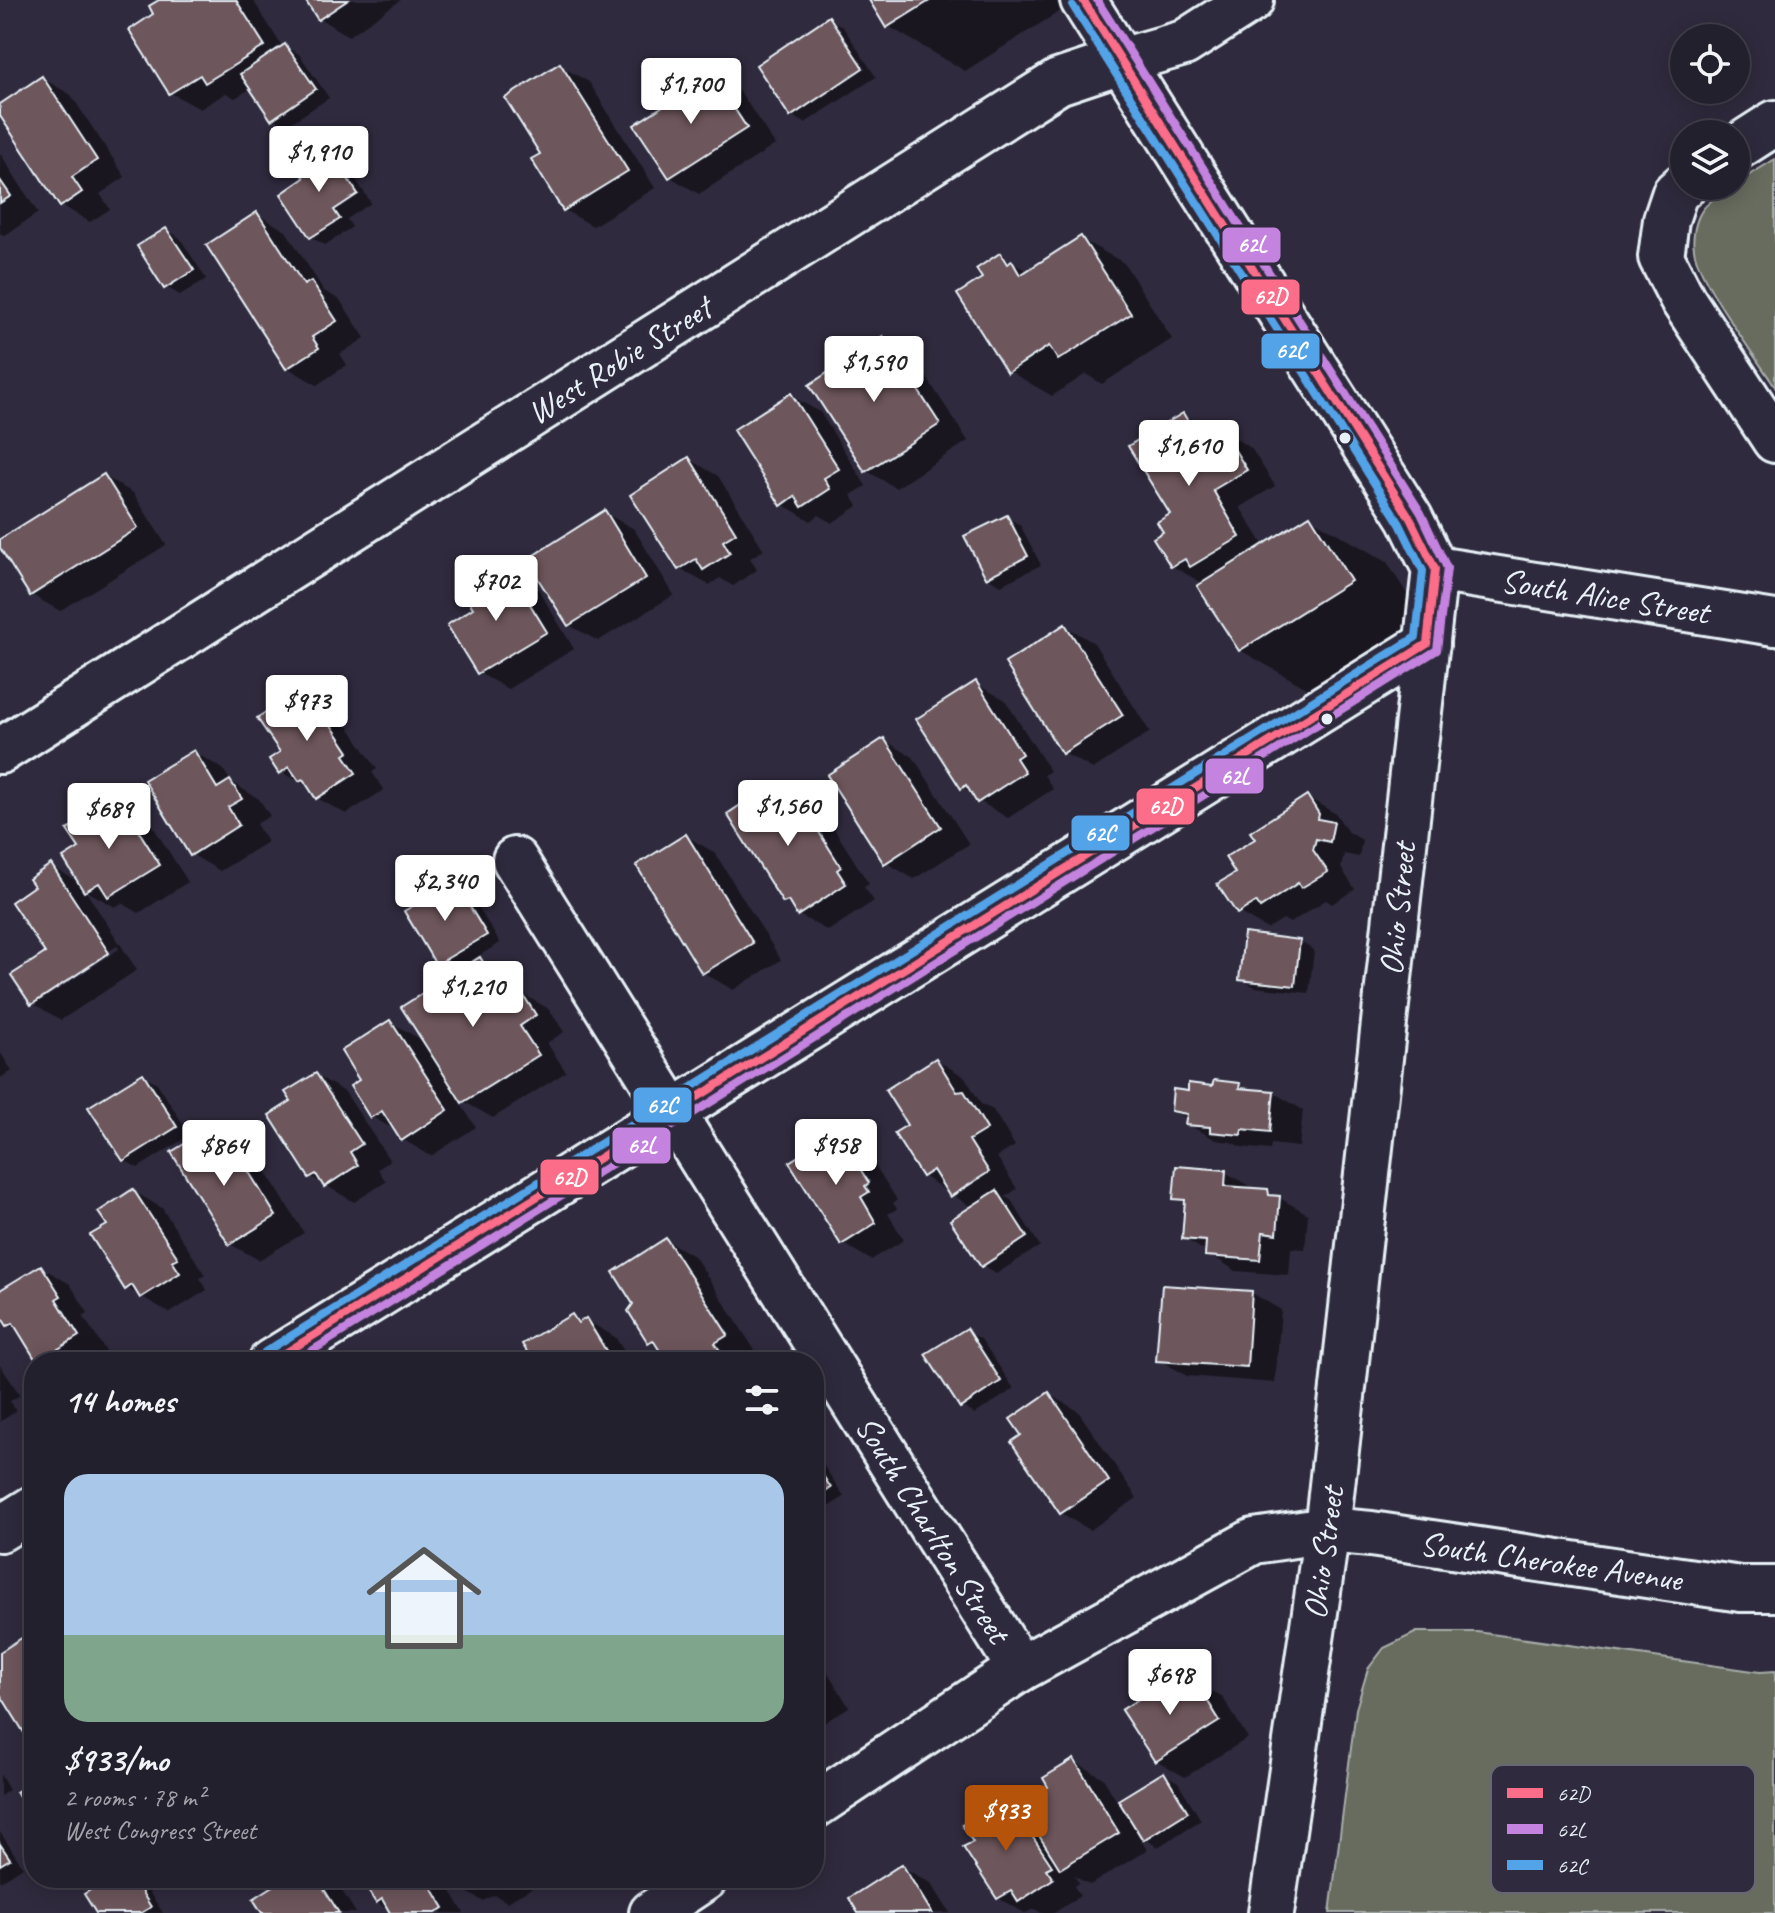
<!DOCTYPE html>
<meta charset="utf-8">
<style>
:root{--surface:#23202e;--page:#2b2836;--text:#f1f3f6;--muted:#a3a3aa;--line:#403e4a;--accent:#b45309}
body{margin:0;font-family:Caveat,sans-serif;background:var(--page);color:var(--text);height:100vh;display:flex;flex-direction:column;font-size:30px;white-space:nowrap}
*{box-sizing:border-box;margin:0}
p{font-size:26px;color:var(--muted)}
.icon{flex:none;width:44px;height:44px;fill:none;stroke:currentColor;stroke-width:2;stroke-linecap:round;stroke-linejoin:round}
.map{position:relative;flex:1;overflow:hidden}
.sheet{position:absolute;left:24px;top:1352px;width:800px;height:536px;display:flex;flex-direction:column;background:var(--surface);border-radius:32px;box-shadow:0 4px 20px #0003,0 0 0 2px var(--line)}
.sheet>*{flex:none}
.tools{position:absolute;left:1670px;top:24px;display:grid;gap:16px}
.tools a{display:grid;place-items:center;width:80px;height:80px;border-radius:50%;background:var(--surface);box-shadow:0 4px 20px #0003,0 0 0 2px var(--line);font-size:40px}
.price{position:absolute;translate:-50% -68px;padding:0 18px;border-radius:8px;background:#fff;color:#222;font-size:26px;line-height:52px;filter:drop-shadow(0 2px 4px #0008)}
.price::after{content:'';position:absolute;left:50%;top:48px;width:24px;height:18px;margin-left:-12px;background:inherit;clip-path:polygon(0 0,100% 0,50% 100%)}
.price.current{background:var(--accent);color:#fff}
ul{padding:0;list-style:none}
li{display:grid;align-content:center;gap:16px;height:424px;padding:0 40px}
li+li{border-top:2px solid var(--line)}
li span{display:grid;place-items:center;height:248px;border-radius:24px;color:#555}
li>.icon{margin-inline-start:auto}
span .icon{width:144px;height:144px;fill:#fffc;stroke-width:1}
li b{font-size:34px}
h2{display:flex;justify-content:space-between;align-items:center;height:96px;padding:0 40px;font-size:34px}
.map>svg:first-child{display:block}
.green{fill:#676c5e;stroke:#a8aeab;stroke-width:2}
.shadow{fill:#0007;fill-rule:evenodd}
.building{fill:#6d575c;stroke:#e8f1f8;stroke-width:2}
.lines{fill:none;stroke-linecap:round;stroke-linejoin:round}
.minor-casing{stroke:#e8f1f8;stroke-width:50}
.minor{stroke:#2f2a3d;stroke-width:44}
.bus-1-casing{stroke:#2f2a3d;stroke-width:14}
.bus-2-casing{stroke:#2f2a3d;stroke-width:14}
.bus-3-casing{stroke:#2f2a3d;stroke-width:14}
.bus-1{stroke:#fb6d88;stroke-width:8}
.bus-2{stroke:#c483df;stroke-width:8}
.bus-3{stroke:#53a3e8;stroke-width:8}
.bus-dot{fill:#e8f1f8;stroke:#2f2a3d;stroke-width:3}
.labels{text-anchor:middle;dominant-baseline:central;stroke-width:8;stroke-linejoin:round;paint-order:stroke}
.street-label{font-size:34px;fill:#e8f1f8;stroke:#2f2a3d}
.key{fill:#2f2a3d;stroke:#666675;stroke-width:2}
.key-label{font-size:22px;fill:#e8f1f8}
.line-badge{stroke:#2f2a3d;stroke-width:3}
.badge-label{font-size:22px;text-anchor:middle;font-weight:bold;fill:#fff}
</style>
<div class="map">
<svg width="1775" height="1913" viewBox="0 0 1775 1913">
<rect width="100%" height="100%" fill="#2f2a3d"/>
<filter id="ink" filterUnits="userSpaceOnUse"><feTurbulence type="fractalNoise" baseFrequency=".0125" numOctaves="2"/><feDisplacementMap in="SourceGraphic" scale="16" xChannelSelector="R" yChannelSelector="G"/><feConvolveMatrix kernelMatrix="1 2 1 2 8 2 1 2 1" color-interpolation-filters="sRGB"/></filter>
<g filter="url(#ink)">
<g class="green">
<path d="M1775,159V387C1756,357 1697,279 1694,249C1692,238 1695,222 1701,212C1710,196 1757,171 1775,159Z"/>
<polygon points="1417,1632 1477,1632 1760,1672 1775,1671 1775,1913 1330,1913 1356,1709 1368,1669 1384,1648"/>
</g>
<g class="shadow">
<polygon points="163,0 253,0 283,48 285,46 299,54 329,98 286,126 272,118 252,88 235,98 226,93 200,109 171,93 156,14"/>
<polygon points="307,0 401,0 349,36 320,19"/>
<polygon points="871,0 1055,0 1062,10 965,71 888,26"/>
<polygon points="829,19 843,27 876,77 805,123 791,115"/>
<polygon points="560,66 589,82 655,188 593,226 564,210 542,154"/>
<polygon points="713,77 741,93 775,145 699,194 670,177"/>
<polygon points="42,78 71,95 125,177 100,194 110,209 90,222 61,205 0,112 0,106"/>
<polygon points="329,152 343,160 371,203 347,219 352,227 325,245 311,237 307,178"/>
<polygon points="0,153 38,213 4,236 0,233"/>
<polygon points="257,214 286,231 324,291 340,300 365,338 340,354 347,365 317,385 288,368 209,245"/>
<polygon points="167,230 180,238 206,279 180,295 166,287"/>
<polygon points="1081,239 1124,263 1172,339 1102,384 1086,374 1052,396 1009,371 985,279 1000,256 1029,272"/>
<polygon points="883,339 912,355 968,441 896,488 867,471 811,386"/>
<polygon points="791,396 820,412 866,486 851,495 858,506 832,523 819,515 811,521 782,504"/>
<polygon points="1183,415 1212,432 1214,436 1222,431 1251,448 1275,486 1240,507 1264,546 1310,518 1387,562 1427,626 1317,694 1240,650 1204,584 1172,566 1166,533 1172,515"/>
<polygon points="689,459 718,476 764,550 750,558 757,570 733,586 720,578 709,585 680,569"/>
<polygon points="104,476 133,493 166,545 60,611 32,595 0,541"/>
<polygon points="605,513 634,529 674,595 598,641 569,625"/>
<polygon points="1006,517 1020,525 1041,565 1001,585 987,577"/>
<polygon points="509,573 538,589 574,649 508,689 479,673 476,609"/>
<polygon points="1065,626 1094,643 1150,732 1093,769 1064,753"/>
<polygon points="976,684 1005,700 1050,771 1044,775 1053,789 1008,818 979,801 974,795 962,787"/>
<polygon points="305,688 334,705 377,769 372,772 384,790 346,814 317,798 311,788 281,772 283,753"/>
<polygon points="884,740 913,757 969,844 914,879 885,862"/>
<polygon points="194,752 223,769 231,782 259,799 270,816 256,824 267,842 220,871 191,854"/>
<polygon points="788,786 817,802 869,884 864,887 874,901 828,931 799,915 794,907 785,902 770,789 776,793"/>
<polygon points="1307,797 1336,814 1347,831 1362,840 1359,857 1344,854 1341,868 1355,889 1332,904 1326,900 1290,923 1283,919 1267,929 1238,912 1238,873 1257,840"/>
<path d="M118,800L147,817L188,882L139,913L122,903L115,907L85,890L137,970L61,1020L32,1003L48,953L37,887L51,866L82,884V849ZM117,946L119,949L42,1000V995Z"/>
<polygon points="686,836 715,853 781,960 733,990 704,973 638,866"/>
<polygon points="455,884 469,892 500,943 452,972 438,964"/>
<polygon points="1246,936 1300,942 1314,950 1309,993 1255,987 1241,979"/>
<polygon points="480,960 509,976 519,992 549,1009 564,1032 547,1043 566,1072 493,1118 456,1097 476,1127 431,1156 402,1139 397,1131 372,1117 362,1081 390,1022 427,1043"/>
<polygon points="0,1052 12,1071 0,1078"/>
<polygon points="936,1060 965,1077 981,1104 993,1110 1015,1146 997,1157 1017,1189 1005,1197 1011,1200 1040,1246 996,1274 982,1265 973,1208 923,1176 910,1126"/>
<polygon points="143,1075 157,1083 190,1135 138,1168 124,1160"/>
<polygon points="316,1075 345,1092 390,1161 378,1169 386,1182 354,1202 310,1176 293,1102"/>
<polygon points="1239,1085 1249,1091 1274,1093 1303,1110 1299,1147 1271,1144 1270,1150 1241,1147 1231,1142 1216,1140 1187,1124 1188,1119 1173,1110 1190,1093"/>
<polygon points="837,1134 866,1151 897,1200 893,1203 897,1209 888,1214 904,1240 871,1260 842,1243"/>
<polygon points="199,1137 220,1150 230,1144 259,1160 304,1233 259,1260 230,1244"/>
<polygon points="1225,1172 1256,1190 1267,1191 1308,1214 1305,1249 1291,1248 1289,1275 1236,1271 1184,1238 1187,1204 1175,1197"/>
<polygon points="133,1191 162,1208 205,1275 200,1278 207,1290 170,1313 127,1288 109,1225"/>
<polygon points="666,1240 695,1257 756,1352 744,1362 670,1362 661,1348 649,1342"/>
<polygon points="41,1267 70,1284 88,1313 83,1316 107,1353 92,1362 41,1362 21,1332 9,1325 0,1311 0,1293"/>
<polygon points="1252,1293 1281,1310 1275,1383 1187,1376 1159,1360"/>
<polygon points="572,1316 583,1322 586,1320 615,1337 631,1362 536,1362"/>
<polygon points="967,1331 981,1339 1014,1389 975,1414 961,1406"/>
<polygon points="0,1365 20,1395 10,1401 16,1411 0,1422"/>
<polygon points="1049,1394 1078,1411 1137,1498 1090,1530 1061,1513"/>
<polygon points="814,1451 844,1497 814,1516"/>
<polygon points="814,1650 849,1707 814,1729"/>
<polygon points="1194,1681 1223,1698 1248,1738 1185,1777 1156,1760 1169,1682 1182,1689"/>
<polygon points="1074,1761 1103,1778 1118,1803 1164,1774 1178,1782 1201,1820 1158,1847 1138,1835 1147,1850 1090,1885 1074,1876 1079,1883 1074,1886 1080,1896 1054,1913 1041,1913 1035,1909 1025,1913 998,1898 975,1842 1001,1802 1031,1819 1051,1788"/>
<polygon points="0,1774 9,1790 0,1796"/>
<polygon points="0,1832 23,1867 0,1882"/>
<polygon points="902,1867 931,1883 950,1913 861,1913"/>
<polygon points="112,1878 140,1878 163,1913 98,1913"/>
<polygon points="289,1878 328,1878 337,1883 356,1913 264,1913"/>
<polygon points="360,1878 443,1878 464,1913 392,1913 377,1902 364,1881"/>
<polygon points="450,1878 525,1878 532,1888 507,1902 495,1895 483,1901 454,1885"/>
</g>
<g class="building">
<polygon points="159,0 236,0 265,46 205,83 200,75 169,94 129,30 153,14 149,6"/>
<polygon points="305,0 348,0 318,20"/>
<polygon points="869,0 931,0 886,28"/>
<polygon points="829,16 863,68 790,117 756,65"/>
<polygon points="285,44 316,89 271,120 240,74"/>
<polygon points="560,63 628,171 563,211 531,159 540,154 505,98"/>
<polygon points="712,74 747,128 669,178 634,125"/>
<polygon points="42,76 97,160 72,177 82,192 60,207 0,116 0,104"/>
<polygon points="329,150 358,194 334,210 340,219 310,238 281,194 304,178 299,170"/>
<polygon points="0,180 11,196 0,203"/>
<polygon points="257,212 304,285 311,281 337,321 312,337 319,348 286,369 206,245"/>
<polygon points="166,228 194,270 164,289 137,246"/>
<polygon points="1081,236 1131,314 1058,360 1049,346 1007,373 957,294 982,278 976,269 1000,253 1007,264 1012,261 1020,275"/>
<polygon points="883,336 940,424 865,472 809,385"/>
<polygon points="791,393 839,469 824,478 830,489 802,507 795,496 781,506 733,430"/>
<polygon points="1183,413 1200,441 1222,429 1247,470 1213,490 1240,537 1190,567 1185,559 1171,567 1153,538 1163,532 1157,522 1170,514 1128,446"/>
<polygon points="689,457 736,533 723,541 730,553 703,570 696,559 678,570 630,495"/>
<polygon points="104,474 138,528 30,596 0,548 0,539"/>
<polygon points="605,510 646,578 568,626 526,560"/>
<polygon points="1007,515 1028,556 986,578 964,536"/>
<polygon points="1310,515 1351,581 1239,651 1197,586"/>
<polygon points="509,570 547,632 477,674 447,625 473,608 466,597"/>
<polygon points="1065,624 1123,715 1062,754 1005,663"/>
<polygon points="976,681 1022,754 1016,758 1025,772 977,803 966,785 961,789 916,719"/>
<polygon points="305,686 349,752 344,755 356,773 316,799 303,779 299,781 289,767 279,774 269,759 280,752 257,718"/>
<polygon points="884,738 941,827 884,864 827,775"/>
<polygon points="194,750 217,788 230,780 242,799 228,807 239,825 190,856 144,780"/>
<polygon points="788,783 841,867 837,870 846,884 797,916 788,901 783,903 727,814 769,786 773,792"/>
<polygon points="1307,795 1319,814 1318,819 1334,822 1330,842 1316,839 1313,850 1328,872 1301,888 1298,883 1260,908 1256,902 1237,914 1217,884 1235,873 1225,857 1255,839 1250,832"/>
<polygon points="118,798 160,865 108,897 99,883 84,892 63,858 79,848 67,830"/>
<polygon points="686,834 753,943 702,974 636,865"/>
<polygon points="51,864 109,953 31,1005 11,975 45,953 11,902 34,886 29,879"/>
<polygon points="455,882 487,935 436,965 404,911"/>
<polygon points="1244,933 1300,940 1295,986 1239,980"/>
<polygon points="480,957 506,999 520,990 536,1015 520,1026 539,1055 462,1103 401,1007"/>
<polygon points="390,1020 448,1110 401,1141 382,1111 370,1118 350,1086 359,1080 341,1051"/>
<polygon points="936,1058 957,1092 964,1091 987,1129 969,1140 989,1172 950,1197 933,1170 922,1177 894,1133 907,1125 885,1090"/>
<polygon points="143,1073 177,1127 123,1161 88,1107"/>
<polygon points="316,1073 362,1144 350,1152 358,1165 324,1187 316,1174 309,1178 269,1115 291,1101 285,1092"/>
<polygon points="1214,1080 1240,1083 1239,1088 1274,1091 1270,1132 1242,1129 1241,1135 1210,1132 1210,1127 1185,1125 1187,1114 1171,1111 1173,1089 1188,1091 1188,1083 1212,1086"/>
<polygon points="837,1132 869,1183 865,1186 869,1192 861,1197 876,1223 841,1245 789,1162"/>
<polygon points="199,1135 210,1153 230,1141 276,1216 229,1245 171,1152"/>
<polygon points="1176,1166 1226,1170 1225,1186 1268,1189 1269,1195 1280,1196 1277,1234 1263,1232 1260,1260 1205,1256 1206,1241 1182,1239 1185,1200 1173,1199"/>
<polygon points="133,1189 178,1258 172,1261 180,1273 140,1298 132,1285 125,1290 90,1235 107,1225 98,1212"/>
<polygon points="997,1190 1027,1237 981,1267 950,1220"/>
<polygon points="666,1238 728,1335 715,1343 720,1351 703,1362 693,1362 690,1357 683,1362 667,1362 653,1340 648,1343 628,1311 633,1304 613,1272"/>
<polygon points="41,1265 61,1296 56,1299 79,1336 37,1362 13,1323 7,1326 0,1315 0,1290"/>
<polygon points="1162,1285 1252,1291 1247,1367 1156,1361"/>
<polygon points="572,1314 578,1323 586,1318 613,1362 534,1362 522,1344"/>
<polygon points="967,1328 1001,1381 960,1408 925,1354"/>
<polygon points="1049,1392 1109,1481 1060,1514 1011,1442 1021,1435 1010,1419"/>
<polygon points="814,1462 831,1488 814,1500"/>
<polygon points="34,1630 34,1735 28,1739 0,1694 0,1652"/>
<polygon points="814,1678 821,1690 814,1695"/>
<polygon points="1194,1679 1220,1721 1155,1762 1121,1710 1169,1680 1176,1690"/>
<polygon points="1074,1759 1119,1833 1060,1869 1019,1804 1048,1787 1043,1778"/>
<polygon points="1164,1772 1188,1812 1143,1840 1118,1800"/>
<polygon points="34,1780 34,1821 16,1792"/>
<polygon points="1001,1799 1013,1818 1018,1815 1052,1866 1046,1869 1053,1879 1018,1902 1011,1891 997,1899 963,1847 973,1842 962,1825"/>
<polygon points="0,1844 10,1859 0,1865"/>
<polygon points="902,1864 932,1913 858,1913 849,1898"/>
<polygon points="109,1878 133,1878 151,1907 141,1913 96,1913 84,1894"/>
<polygon points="286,1878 317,1878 339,1913 262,1913 253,1899"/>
<polygon points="360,1878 426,1878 444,1908 436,1913 390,1913 382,1899 376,1903"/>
<polygon points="448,1878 467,1878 453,1886"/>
<polygon points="471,1878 492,1878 477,1887"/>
</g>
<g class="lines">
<defs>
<g id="minor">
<polyline points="1083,0 1410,518 1435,569 1327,1530 1271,1913"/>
<polyline points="1736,148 1775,123"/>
<polyline points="1684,185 1675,193 1666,220 1661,257 1683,300 1775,440"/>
<polyline points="1435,569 1775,623"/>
<polyline points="0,751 1058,82 1121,61 1184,43 1251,0"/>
<polyline points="515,860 1020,1669"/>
<polyline points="271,1362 1427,644"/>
<polyline points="0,1529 34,1508"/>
<polyline points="814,1806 1020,1669 1254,1541 1327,1530 1371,1534 1741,1589 1775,1589"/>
<polyline points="652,1913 705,1878"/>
</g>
</defs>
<use href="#minor" class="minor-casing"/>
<use href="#minor" class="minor"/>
<defs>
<polyline id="bus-1" points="271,1362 1427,644 1435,569 1410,518 1083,0"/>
<polyline id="bus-2" points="294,1362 1437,650 1447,568 1421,513 1097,0"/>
<polyline id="bus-3" points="265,1352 1416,637 1423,571 1400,524 1073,6"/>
</defs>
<use href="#bus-1" class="bus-1-casing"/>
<use href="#bus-2" class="bus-2-casing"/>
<use href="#bus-3" class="bus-3-casing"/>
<use href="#bus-1" class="bus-1"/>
<use href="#bus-2" class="bus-2"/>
<use href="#bus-3" class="bus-3"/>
</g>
</g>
<g class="bus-dot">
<circle cx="1345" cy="438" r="7"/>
<circle cx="1327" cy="719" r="7"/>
</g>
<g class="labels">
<g class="street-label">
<text transform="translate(619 360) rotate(-32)">West Robie Street</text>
<text transform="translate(1605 596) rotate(9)">South Alice Street</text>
<text transform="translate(1397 909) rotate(-84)">Ohio Street</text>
<text transform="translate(933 1529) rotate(58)">South Charlton Street</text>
<text transform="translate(1323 1553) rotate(-82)">Ohio Street</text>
<text transform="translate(1551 1561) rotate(8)">South Cherokee Avenue</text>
</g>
</g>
<rect x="1491" y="1765" width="264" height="128" rx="12" class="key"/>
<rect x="1507" y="1788" width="36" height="10" fill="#fb6d88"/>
<rect x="1507" y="1824" width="36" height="10" fill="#c483df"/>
<rect x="1507" y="1860" width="36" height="10" fill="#53a3e8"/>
<g class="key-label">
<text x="1557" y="1801">62D</text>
<text x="1557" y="1837">62L</text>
<text x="1557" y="1873">62C</text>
</g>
<g class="line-badge">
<rect x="1221" y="226" width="61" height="38" rx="8" fill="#c483df"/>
<rect x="1240" y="278" width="61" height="38" rx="8" fill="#fb6d88"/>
<rect x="1260" y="332" width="61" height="38" rx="8" fill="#53a3e8"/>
<rect x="1204" y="757" width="61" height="38" rx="8" fill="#c483df"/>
<rect x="1135" y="787" width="61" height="39" rx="8" fill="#fb6d88"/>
<rect x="1070" y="814" width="61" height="38" rx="8" fill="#53a3e8"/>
<rect x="632" y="1086" width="61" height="38" rx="8" fill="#53a3e8"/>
<rect x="611" y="1126" width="61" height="39" rx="8" fill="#c483df"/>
<rect x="539" y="1158" width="61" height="38" rx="8" fill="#fb6d88"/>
</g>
<g class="badge-label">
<text x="1252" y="252">62L</text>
<text x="1270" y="304">62D</text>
<text x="1291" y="358">62C</text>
<text x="1235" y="784">62L</text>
<text x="1165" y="814">62D</text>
<text x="1100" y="841">62C</text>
<text x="662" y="1113">62C</text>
<text x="642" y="1153">62L</text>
<text x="569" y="1185">62D</text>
</g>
</svg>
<div class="tools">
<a><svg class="icon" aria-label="locate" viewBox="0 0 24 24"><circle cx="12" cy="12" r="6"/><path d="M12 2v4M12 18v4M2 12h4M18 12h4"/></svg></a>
<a><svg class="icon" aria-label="layers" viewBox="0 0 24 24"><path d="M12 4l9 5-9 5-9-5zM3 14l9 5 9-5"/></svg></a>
</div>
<b class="price" style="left:691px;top:126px">$1,700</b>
<b class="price" style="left:319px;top:194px">$1,910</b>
<b class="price" style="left:874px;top:404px">$1,590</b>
<b class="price" style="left:1189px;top:488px">$1,610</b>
<b class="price" style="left:496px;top:623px">$702</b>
<b class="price" style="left:307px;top:743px">$973</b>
<b class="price" style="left:788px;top:848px">$1,560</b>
<b class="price" style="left:109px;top:851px">$689</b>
<b class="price" style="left:445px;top:923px">$2,340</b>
<b class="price" style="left:473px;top:1029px">$1,210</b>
<b class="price" style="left:836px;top:1187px">$958</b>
<b class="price" style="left:224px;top:1188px">$864</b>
<b class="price" style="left:1170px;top:1717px">$698</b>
<b class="price current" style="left:1006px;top:1853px">$933</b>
<section class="sheet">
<h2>14 homes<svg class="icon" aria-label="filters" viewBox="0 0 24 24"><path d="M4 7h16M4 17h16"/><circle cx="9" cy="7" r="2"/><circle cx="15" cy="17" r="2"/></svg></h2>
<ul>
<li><span style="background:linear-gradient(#a9c7e8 65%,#7fa58c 0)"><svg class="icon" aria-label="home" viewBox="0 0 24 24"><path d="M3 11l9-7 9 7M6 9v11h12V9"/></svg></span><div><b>$933/mo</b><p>2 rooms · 78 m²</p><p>West Congress Street</p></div></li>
</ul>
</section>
</div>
